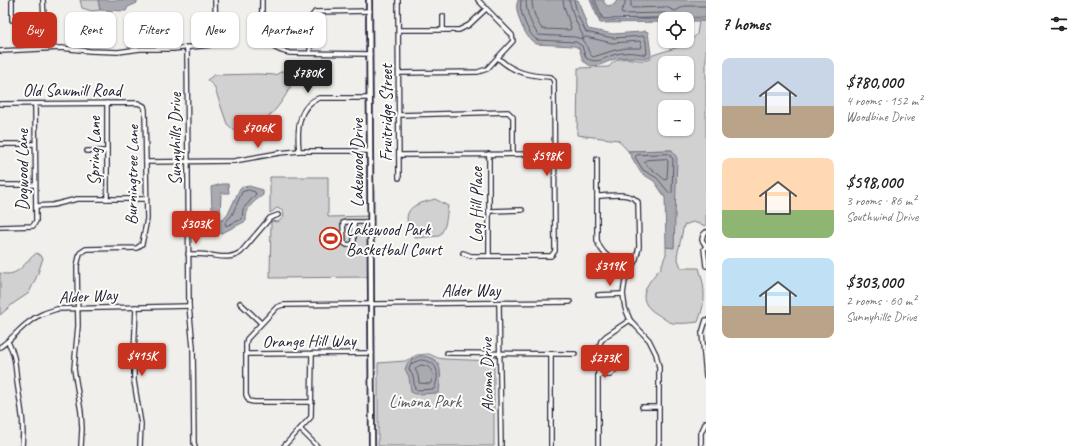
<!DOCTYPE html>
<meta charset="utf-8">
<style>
:root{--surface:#fff;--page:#f2f2f2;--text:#222;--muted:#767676;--accent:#c8321e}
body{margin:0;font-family:Caveat,sans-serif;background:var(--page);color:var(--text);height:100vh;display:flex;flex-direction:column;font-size:15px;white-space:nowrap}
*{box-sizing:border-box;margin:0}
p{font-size:13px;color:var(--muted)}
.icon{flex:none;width:22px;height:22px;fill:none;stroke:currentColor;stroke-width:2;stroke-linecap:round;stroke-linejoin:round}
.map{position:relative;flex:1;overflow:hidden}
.details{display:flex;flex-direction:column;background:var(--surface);width:380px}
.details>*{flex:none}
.hud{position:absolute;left:12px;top:12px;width:380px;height:36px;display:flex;gap:8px}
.controls{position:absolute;left:658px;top:12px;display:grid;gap:8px}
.controls a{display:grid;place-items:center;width:36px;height:36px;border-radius:8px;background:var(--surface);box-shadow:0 1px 3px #0004;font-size:20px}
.price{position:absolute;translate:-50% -34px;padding:0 9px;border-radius:4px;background:var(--accent);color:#fff;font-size:13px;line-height:26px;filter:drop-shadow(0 1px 2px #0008)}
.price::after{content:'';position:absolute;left:50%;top:24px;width:12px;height:9px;margin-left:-6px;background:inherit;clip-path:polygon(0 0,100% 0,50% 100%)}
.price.selected{background:#222;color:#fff}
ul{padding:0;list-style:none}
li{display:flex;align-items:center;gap:12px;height:100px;padding:0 16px}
li span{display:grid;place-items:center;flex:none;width:112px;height:80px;border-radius:8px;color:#555}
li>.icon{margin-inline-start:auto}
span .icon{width:48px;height:48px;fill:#fffc;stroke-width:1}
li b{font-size:17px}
h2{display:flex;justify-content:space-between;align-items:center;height:48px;padding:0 16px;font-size:17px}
.tag{padding:0 14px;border-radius:8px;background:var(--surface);box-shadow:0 1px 3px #0004;font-size:14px;line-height:36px}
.tag.selected{background:var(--accent);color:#fff}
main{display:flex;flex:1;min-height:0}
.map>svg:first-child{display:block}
.green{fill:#d2d1d1;stroke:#7a7a86;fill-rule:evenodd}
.water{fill:#a9a9b0;stroke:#737381}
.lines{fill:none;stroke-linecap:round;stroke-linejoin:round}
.shore{stroke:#58586a;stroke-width:1}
.minor-casing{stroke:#22223b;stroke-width:6}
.tertiary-casing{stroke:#22223b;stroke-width:8}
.minor{stroke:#fdfcf7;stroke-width:3.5}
.tertiary{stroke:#fdfcf7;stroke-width:4.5}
.labels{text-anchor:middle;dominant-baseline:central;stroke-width:4;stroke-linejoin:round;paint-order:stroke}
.street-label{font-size:17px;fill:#22223b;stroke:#fdfcf7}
.poi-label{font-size:17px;fill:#22223b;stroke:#fdfcf7;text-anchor:start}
.park-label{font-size:17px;fill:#575768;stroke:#fdfcf7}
</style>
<main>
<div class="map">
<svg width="706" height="446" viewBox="0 0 706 446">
<rect width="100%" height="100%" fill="#f0efec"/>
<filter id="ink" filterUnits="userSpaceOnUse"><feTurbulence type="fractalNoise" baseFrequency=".025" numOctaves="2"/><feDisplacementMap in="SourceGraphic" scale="8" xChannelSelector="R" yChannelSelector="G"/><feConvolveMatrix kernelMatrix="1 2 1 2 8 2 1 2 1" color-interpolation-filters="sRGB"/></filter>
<g filter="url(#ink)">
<g class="green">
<polygon points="80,0 98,0 100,10 92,11 82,8"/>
<path d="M699,21H706V226L693,222L684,225L677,256L681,268H699C706,290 706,301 698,322C690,323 681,324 673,323C667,322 662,317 657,314C635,301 645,286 658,271L660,270L666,254V247H674L672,150L628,151L618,140L577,135L578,73V68L609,67C619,52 635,62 649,60L653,55L688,44L697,34ZM665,63H687V85H665ZM665,107H687V129H665Z"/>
<path d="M292,69L295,75C289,95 270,121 250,130C246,131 240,131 235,131L227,124L214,86L207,80L214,75L259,74L275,75L285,70Z"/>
<polygon points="270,177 328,177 328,217 369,216 370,277 270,278 271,221 278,222 284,217 283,211 277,208 270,213"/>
<path d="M435,199L448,206C446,218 447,227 439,236L415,238C408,228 401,213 416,205C422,202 429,201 435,199Z"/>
<path d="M37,253L43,258L37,276L29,293L14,303L0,315V273C20,278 23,262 37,253Z"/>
<polygon points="429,354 438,358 444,359 494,361 494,446 378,446 378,363 405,361 417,355"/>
</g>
<g class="water">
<polygon points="98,0 137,0 137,3 128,7 126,11 100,10"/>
<path d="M518,0H578L588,29L613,34L641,32L645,31L648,32L651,55L649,58C638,59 628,55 615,59C608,61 599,67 591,66C589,65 586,63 583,61L579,48L574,46L536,44C526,38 519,22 517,10C516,7 517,3 518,0Z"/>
<polygon points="590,0 592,0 601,21 692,18 706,18 706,21 687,21 687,19 665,19 665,22 600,23"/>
<polygon points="593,0 604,0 604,3 608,6 615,4 617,0 706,0 706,17 601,19"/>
<polygon points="672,150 677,158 674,248 666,247 665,197 654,181 641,173 628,151"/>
<path d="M222,184H228L229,193H221L220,220H223L228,214L240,188L249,186L263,190V195C252,203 246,207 246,221L222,233L213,232L211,187Z"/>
<path d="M419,356C445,356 441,374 439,393L415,394L411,392L409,377L405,369L408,362Z"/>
</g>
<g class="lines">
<g class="shore">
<path d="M521,0C521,3 520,7 521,10C523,19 529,35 537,40L576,42L582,46L586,58C598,65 605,57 616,54C622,53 629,52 635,53C640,53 642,55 647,54L646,42L644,36L613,38L586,32L578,16L574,0"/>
<path d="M526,0C526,13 531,24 538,35L575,37L582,39L583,36L574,17L569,0"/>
<path d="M532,0C532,11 536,20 542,29L570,30L571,28L564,6L563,0"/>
<polyline points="595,0 603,19 664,18 667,19"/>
<polyline points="625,0 625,5 621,11 622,14 665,13 670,15 673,19"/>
<polyline points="631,0 631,6 632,8 666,7 675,11 685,6 706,6"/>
<path d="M586,37L612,43L640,41L642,47L640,48H627L615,50L593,57C587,53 588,45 583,40L584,38Z"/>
<polygon points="669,154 673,159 672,192 670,194 657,178 643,170 635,157 637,155"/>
<path d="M666,159L668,161L667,178L665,180C661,176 647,166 644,162L646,160Z"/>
<polygon points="249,190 255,192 256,194 243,209 242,219 226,226 225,223 232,215 242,192"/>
<path d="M420,360C439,360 440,375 434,389L417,390L415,389L413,376L409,369L411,364Z"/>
<path d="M421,365L427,366C434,371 434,377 430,384L419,383L418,375L415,369Z"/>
</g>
<defs>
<g id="minor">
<polyline points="12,0 12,20"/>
<polyline points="43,0 44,19"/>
<path d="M262,0C262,26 258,47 290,53L370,54"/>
<polyline points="398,0 399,178"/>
<polyline points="443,16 443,30"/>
<polyline points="399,30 459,30 469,25 486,9"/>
<polyline points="187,47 189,306 193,347 194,443 195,446"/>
<polyline points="0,51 61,48 90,51 118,52 140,49 173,49 210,45 216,39 215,0"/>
<polyline points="310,53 311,17 315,12 370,11"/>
<polyline points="399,73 478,72 487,69 513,41 512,35 478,0"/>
<polyline points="107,103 107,199"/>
<polyline points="0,104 138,103 144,106 145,110 147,219 142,244 137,248 86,249 80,253 77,266 78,326 74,369 81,412 82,429 81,446"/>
<polyline points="399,115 508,112 513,117 513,154"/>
<polyline points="0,144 35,144"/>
<polyline points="87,151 107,151"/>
<path d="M299,151C297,132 297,106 319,98H370"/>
<polyline points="489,154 489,256"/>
<polyline points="399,155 555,154"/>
<path d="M597,159V240C601,256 617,262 630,270"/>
<polyline points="146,162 234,161 279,153 299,151 370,151"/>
<polyline points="0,185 35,185"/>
<path d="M597,196C610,196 629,191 638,202L639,247L636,259L625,281L623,294L625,308L630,320L649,340L656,354L659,367V443L658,446"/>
<polyline points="36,206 53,205 77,199 146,199"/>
<polyline points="489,211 522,210"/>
<polyline points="354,222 354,242 353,244 347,245 344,243 343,223 345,222 371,222"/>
<polyline points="0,227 33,226 36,221 35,104"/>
<polyline points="706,232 703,235 702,240 706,246"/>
<polyline points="706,246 704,249 706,266"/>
<path d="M463,253L471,256H551L555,251L554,81L551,77C530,76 514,73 498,58"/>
<path d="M188,254C195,254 201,254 208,255C220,256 230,260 241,252L270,218L278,215"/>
<polyline points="598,295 623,294"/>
<polyline points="240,303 261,323"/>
<polyline points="499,303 501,446"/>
<polyline points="136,307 134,355 134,381 141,424 140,446"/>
<polyline points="706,320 702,333 706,376"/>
<path d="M8,342C16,355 15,367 17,381C20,405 25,421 22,446"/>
<path d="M0,347C11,340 18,330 29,322C37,315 47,312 57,309L189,306"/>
<polyline points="447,353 575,354"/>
<polyline points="246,354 372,353"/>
<polyline points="551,354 551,446"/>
<polyline points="598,375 610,375 615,370"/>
<polyline points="312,402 254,402 249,401 246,395 246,343 247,339 277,307 283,305 570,302"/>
<polyline points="642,407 659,407"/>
<polyline points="300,429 317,446"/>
<polyline points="284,446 311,417 312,354"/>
<polyline points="598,446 598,350 601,341 606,336 630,320"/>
<polyline points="701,446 701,433 706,422"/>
</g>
<polyline id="tertiary" points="369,0 372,446"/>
</defs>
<use href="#minor" class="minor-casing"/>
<use href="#tertiary" class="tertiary-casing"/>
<use href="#minor" class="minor"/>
<use href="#tertiary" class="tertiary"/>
</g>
</g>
<defs>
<symbol id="stadium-ring" viewBox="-11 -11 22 22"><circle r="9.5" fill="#fdfcf7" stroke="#c8321e" stroke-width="1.5"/><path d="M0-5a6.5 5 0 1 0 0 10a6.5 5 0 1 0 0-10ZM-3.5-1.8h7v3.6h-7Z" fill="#c8321e"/></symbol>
</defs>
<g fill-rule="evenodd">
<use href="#stadium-ring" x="318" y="226" width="25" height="25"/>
</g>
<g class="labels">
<g class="street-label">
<text x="72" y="90">Old Sawmill Road</text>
<text transform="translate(386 113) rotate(-90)">Fruitridge Street</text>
<text transform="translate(175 139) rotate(-90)">Sunnyhills Drive</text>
<text transform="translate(94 151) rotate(-90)">Spring Lane</text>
<text transform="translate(357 163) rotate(-90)">Lakewood Drive</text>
<text transform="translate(22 170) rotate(-90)">Dogwood Lane</text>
<text transform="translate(132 175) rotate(-89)">Burningtree Lane</text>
<text transform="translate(476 205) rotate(-90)">Log Hill Place</text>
<text x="471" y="290">Alder Way</text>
<text transform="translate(88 296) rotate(-3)">Alder Way</text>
<text transform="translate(309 341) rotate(-1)">Orange Hill Way</text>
<text transform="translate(487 375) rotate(-91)">Alcoma Drive</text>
</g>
<g class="poi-label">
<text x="346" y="229">Lakewood Park<tspan x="346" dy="20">Basketball Court</tspan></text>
</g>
<g class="park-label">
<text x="425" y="401">Limona Park</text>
</g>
</g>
</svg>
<div class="controls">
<a><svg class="icon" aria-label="locate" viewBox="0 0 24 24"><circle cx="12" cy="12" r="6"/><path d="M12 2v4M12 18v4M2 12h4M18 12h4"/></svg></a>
<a>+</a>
<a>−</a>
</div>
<b class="price selected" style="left:308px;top:94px">$780K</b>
<b class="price" style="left:258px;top:149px">$706K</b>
<b class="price" style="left:547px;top:177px">$598K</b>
<b class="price" style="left:196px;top:245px">$303K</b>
<b class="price" style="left:610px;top:287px">$319K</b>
<b class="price" style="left:142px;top:377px">$415K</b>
<b class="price" style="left:605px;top:379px">$273K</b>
<div class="hud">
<a class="tag selected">Buy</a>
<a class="tag">Rent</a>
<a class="tag">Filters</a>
<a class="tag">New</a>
<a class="tag">Apartment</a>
</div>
</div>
<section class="details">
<h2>7 homes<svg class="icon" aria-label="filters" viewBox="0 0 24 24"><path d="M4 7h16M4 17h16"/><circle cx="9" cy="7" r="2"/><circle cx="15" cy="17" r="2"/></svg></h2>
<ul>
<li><span style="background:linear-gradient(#c9d6e8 60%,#b9a48a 0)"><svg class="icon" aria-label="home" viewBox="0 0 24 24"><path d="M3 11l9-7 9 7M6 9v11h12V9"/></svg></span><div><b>$780,000</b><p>4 rooms · 152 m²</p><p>Woodbine Drive</p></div></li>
<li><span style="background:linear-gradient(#ffd9b3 65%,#8fb573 0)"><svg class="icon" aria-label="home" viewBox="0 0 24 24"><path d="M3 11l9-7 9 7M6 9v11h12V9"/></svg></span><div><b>$598,000</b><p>3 rooms · 86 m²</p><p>Southwind Drive</p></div></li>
<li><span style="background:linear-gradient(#bfe0f5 60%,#b9a48a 0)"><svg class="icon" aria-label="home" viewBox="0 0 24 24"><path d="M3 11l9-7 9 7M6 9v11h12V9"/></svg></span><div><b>$303,000</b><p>2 rooms · 60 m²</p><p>Sunnyhills Drive</p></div></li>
</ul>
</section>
</main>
